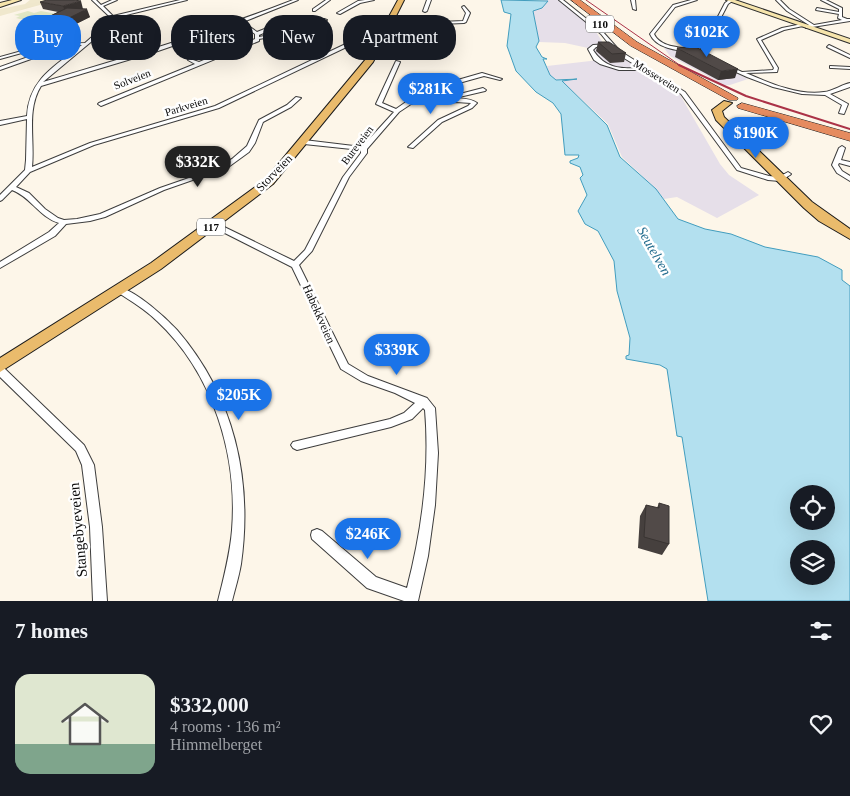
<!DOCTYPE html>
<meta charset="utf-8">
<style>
:root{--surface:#171b24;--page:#20242c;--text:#f1f3f6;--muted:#9ea1a6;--line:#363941;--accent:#1a73e8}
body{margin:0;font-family:Georgia,serif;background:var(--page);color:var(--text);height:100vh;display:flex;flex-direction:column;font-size:19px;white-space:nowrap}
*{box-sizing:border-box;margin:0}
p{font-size:16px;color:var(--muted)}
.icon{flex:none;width:28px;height:28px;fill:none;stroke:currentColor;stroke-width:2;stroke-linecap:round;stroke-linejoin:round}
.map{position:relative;height:601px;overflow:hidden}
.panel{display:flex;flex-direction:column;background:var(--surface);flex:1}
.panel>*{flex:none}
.hud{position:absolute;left:15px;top:15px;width:500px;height:45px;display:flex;gap:10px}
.controls{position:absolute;left:790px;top:485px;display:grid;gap:10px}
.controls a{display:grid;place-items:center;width:45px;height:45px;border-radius:50%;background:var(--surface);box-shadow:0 5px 20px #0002;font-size:25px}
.price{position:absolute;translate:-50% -42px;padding:0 11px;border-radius:18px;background:var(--accent);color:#fff;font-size:16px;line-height:32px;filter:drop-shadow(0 1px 2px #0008)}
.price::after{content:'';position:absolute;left:50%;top:30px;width:15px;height:11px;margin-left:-8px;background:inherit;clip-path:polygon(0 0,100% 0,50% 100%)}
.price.current{background:#222;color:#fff}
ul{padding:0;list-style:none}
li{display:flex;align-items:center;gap:15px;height:125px;padding:0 15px}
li+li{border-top:1px solid var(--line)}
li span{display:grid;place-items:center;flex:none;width:140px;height:100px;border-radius:15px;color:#555}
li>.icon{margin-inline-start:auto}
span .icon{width:60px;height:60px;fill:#fffc;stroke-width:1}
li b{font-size:21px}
h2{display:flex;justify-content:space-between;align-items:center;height:60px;padding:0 15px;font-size:21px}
.chip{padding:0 18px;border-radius:20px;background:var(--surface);box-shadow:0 5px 20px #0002;font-size:18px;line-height:45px}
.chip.current{background:var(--accent);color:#fff}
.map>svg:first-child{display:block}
.industrial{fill:#e6dfe9}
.farmland{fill:#f0e8cd}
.pitch{fill:#e4ebc8}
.water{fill:#b3e0ef;stroke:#429dbe;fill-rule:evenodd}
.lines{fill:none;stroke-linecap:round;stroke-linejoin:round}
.street-casing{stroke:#3d3d3d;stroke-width:2}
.secondary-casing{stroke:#2c2c2c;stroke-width:2}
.primary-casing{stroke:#1b1b1b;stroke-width:2}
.highway-casing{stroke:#1b1b1b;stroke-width:1}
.street{fill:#fff;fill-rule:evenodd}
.secondary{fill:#f6e4ab;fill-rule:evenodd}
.primary{fill:#eabb6c;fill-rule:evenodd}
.highway{fill:#e58b5f;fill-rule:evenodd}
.rail-far1{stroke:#ab3247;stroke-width:1}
.rail{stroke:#ab3247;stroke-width:2}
.wall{fill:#46403e}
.shaded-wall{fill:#393432}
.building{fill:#514a48;stroke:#393432}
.labels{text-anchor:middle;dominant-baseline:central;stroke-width:5;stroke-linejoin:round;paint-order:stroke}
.shield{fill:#fff;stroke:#545454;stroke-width:1}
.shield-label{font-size:11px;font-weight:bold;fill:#0a0a0a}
.far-street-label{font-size:11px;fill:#0a0a0a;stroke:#fff}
.street-label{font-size:12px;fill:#0a0a0a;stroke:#fff}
.water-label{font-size:14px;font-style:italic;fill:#226c8e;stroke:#fff}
.near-street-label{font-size:15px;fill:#0a0a0a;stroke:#fff}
</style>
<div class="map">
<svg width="850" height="601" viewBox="0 0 850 601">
<rect width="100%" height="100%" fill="#fdf6e9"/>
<g class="industrial">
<polygon points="539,0 560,0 593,27 605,46 679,93 720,164 729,175 759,195 717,218 677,197 664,199 656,189 622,157 608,124 562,81 576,78 556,80 550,75 547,66 599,60 588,48 565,43 539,42 533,11 541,8 547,1"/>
<polygon points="664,48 691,51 748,79 730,85 724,85 670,56"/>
</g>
<polygon class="farmland" points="30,0 58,0 0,16 0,9 25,4"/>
<polygon class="pitch" points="28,11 34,13 41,11 57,14 33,22 16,18 20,16 14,15"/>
<path class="water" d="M501,0L548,1L542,8L533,11L539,41L536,47L542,57L547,59H543L550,75L556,80L577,79L562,81L607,125L620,157L656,189L678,219L705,229L731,234L765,247L818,257L842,270V280L850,286V601H708L682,437L677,436L667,369L660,365L626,359V356L629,355L630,338L617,291L614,261L598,231L585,224L578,211L587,195L580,178L583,175L580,167L570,163V161L578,158L579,155H565L561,114L553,103L536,92L516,71L507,46L511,14L504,12ZM799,494H826V521H799ZM799,549H826V576H799Z"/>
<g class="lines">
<defs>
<g id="street">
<path d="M92,0H96L101,5L112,0H117L103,6L113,16L180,0H187L114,18L111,24L104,31L43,82C127,57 211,32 293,0H298L243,22L257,32L295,17L298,18L259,35V37L296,30L324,19L327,20L298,32L259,39V41L101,106L98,104L99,103L195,64L188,60L201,49L205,50L193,60L199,62L255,39V34L239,23L158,51L41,86C26,110 35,140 32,167L90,143L215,106L354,40L383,36L385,37L357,42L219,108L94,145L30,172L16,187L29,193L45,209L58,218L64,220L77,219L100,214L160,188L212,170L232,159L247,146L259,120L287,105L296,97L301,98L291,107L263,122L255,143L249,152L227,168L164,190L105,217L90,221L66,224L55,236L0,268V262L49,232L59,223C39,217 31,197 12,190L2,200L0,201V195L25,170L26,160L27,119L0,125V121L27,116C29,79 55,66 82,45L61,46L62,48L0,70V67L59,46H47L0,59V57L47,44L85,43L101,29L108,22L110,17Z"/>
<polygon points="326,0 330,0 315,11 313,11 313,9"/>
<polygon points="365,0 374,0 360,3 340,14 337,13 358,1"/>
<polygon points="427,0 431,0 427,11 425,12 423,11"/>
<path d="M559,0H563L603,32L620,51L685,92L741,168L769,176L779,177L788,172L791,174L790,175L780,181L768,180L737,170L681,94L644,70H619L600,64L594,60L588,49L593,45L609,44L601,34ZM611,46L616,53L640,68C619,69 605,68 593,50L596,47Z"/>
<polygon points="631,0 635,0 636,10 633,9"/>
<path d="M691,0H697L675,7L654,34C660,47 678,47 691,49V51C677,51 656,48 650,34L673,5Z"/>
<polygon points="729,0 734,0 728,4 703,52 699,53 725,3"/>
<polygon points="776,0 780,0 789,9 814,25 842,20 838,18 839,14 816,10 817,8 839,12 839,9 821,0 826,0 842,8 842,17 847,19 850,19 850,21 806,28 806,26 809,25 787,11"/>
<polygon points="464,6 470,13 466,22 464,23 440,24 390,19 392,18 440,22 463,21 466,13 462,7"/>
<path d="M802,24L803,26L784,30L761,40L778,68L777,72L746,73C769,83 799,96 824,92C833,91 841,85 850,83V87L830,94L848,104L844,114L839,113L842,105L825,95L802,94L773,87L747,77L725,67L729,66L742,72L773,70L774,68L757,39L782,28Z"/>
<polygon points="389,32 427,35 429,36 423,42 400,50 408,55 399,57 397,56 398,53 396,51 376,49 378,48 396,49 424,37 388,34"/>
<polygon points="829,45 850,55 850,58 827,47"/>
<path d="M396,61L400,62L382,103L396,109L423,90L482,73L502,79L500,80L484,76L427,92L415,100C430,101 466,94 477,103L472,108L442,122L413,148L408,147L438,120L468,106L471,103L456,102L411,104L399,112L367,149V153L349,177L312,251L299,265L348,364L368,376L427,398L435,408L438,453L435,505L428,556L418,601H404L367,588L312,539L311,535L312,531L317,529L322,531L376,577L407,588C422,530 430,469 425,410L423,408L412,419L391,427L297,450L293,448L291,445L293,442L390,419L404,413L415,403L395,393L361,381L341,369L292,267L209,225L210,223H216L294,261L305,250L343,177L361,153V150L304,144L301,142L304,140L362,147L394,112L376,104Z"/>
<polygon points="830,66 850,67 850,69 832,68 830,68"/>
<polygon points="483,88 486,90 485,91 455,98 452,96"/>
<polygon points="842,146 845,148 841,160 850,162 850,166 839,163 838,165 842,171 850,176 850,181 837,173 832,165 839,148"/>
<path d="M120,287C139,294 163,315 177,330C234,396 253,479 241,564C239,576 235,589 232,601H218C224,577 230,554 232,530C238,455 213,373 157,321C145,309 131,301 117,292L116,290Z"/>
<polygon points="0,369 5,369 84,445 94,465 102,527 107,601 93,601 90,527 82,465 76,451 0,377"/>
</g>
<g id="secondary">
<polygon points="12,0 21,0 0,7 0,3"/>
<polygon points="726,0 735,0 850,39 850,43"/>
</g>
<g id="primary">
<polygon points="398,0 404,0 373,62 273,184 161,269 0,372 0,358 151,263 265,180 366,59"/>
<polygon points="724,101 732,103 722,111 724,117 812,202 850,229 850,239 819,221 804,208 716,120 712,110"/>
</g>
<g id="highway">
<polygon points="571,0 580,0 637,42 738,98 737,100 729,100 631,46"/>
<polygon points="742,103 850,133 850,141 738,108 737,106"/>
</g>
</defs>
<use href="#street" class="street-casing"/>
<use href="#secondary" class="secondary-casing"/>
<use href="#primary" class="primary-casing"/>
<use href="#highway" class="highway-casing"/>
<use href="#street" class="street"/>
<use href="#secondary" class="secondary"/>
<use href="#primary" class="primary"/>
<use href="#highway" class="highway"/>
<polyline class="rail-far1" points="586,0 681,66"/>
<polyline class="rail" points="679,65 746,96 850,129"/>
</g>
<g class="wall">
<polygon points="40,2 83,9 82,9 90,17 68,28 47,26 44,19 58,12 43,9"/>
<polygon points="598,42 626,53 624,62 610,63 596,51"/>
<polygon points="677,48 735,78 718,80 675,57"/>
<polygon points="659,503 669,544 662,555 638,548 640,516 646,505 657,508"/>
</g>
<g class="shaded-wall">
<polygon points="81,1 83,9 66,14 63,6"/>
<polygon points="87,9 90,17 68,28 65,20"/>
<polygon points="738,69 735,78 718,80 721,71"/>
</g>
<g class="building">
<polygon points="47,0 74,0 81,1 63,6 40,2"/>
<polygon points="67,8 87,9 65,20 44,19"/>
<polygon points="598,42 609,42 626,53 612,54"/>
<polygon points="694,46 738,69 721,71 677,48"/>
<polygon points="659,503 669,506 669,544 644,537 646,505 659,508"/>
</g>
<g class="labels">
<g class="shield">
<rect x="586" y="15.5" width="28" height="17" rx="4"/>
<rect x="197" y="218.5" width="28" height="17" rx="4"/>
</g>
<g class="shield-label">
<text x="600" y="24">110</text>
<text x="211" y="227">117</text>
</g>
<g class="far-street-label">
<text transform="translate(657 76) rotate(32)">Mosseveien</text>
<text transform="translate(132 79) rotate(-21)">Solveien</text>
<text transform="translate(186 106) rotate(-17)">Parkveien</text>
<text transform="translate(357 145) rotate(-53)">Bureveien</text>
</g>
<g class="street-label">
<text transform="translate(274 173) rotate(-46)">Storveien</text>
<text transform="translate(319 314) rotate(66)">Habekkveien</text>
</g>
<g class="water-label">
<text transform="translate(654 251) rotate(60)">Seutelven</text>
</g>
<g class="near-street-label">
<text transform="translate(78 530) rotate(-95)">Stangebyeveien</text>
</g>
</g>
</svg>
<div class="controls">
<a><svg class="icon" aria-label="locate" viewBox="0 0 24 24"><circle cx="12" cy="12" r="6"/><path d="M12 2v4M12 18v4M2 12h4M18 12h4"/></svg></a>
<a><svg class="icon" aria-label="layers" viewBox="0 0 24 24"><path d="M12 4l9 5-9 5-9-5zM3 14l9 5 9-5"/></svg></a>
</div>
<b class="price" style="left:707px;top:58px">$102K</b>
<b class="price" style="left:431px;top:115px">$281K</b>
<b class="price" style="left:756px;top:159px">$190K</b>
<b class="price current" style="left:198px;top:188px">$332K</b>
<b class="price" style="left:397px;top:376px">$339K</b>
<b class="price" style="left:239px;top:421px">$205K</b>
<b class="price" style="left:368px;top:560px">$246K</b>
<div class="hud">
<a class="chip current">Buy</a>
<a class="chip">Rent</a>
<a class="chip">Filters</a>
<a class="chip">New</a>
<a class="chip">Apartment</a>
</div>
</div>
<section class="panel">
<h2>7 homes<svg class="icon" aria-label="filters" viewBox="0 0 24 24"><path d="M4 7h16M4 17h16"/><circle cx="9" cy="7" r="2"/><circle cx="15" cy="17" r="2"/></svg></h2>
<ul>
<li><span style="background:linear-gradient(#dfe7d0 70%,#7fa58c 0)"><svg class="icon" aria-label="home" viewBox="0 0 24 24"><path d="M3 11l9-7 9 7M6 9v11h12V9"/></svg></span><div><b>$332,000</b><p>4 rooms · 136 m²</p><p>Himmelberget</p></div><svg class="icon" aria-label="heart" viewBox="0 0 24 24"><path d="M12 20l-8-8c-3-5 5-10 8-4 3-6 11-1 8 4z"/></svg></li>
</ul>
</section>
